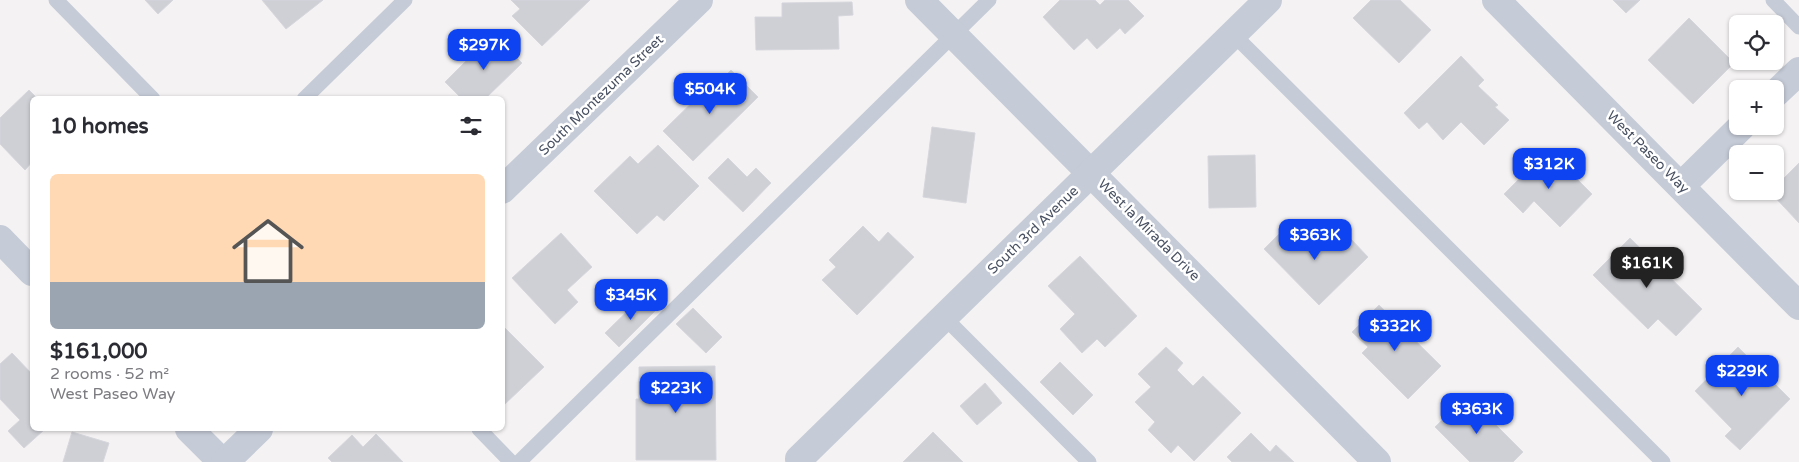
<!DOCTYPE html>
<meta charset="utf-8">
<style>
:root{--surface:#fff;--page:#f2f2f3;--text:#2b2b33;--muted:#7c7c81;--line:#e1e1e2;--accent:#0e43f2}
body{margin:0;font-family:"Varela Round",sans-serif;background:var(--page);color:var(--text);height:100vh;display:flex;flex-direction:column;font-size:19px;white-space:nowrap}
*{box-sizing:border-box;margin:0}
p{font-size:16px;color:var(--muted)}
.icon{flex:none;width:28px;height:28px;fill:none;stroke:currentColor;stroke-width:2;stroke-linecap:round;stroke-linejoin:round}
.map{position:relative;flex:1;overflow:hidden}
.side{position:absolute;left:30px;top:96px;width:475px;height:335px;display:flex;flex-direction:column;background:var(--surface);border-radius:8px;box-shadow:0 1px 4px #0004}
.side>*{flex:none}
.buttons{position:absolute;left:1729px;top:15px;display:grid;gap:10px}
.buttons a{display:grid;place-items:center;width:55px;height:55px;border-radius:8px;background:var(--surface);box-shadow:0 1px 4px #0004;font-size:25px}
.price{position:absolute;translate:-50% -42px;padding:0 11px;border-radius:10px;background:var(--accent);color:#fff;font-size:16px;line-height:32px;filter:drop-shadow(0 1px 2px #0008)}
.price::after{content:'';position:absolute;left:50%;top:30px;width:15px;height:11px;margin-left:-8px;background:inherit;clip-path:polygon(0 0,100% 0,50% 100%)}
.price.active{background:#222;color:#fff}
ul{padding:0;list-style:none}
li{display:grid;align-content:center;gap:10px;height:265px;padding:0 20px}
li+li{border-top:1px solid var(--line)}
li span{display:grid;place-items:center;height:155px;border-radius:8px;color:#555}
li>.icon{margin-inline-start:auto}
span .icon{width:90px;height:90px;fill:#fffc;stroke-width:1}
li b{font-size:21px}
h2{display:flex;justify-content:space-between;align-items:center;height:60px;padding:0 20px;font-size:21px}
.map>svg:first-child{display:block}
.building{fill:#ced0d6;stroke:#d6d6dd}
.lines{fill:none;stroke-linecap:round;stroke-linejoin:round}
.service{stroke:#c5cbd7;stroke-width:15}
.minor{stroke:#c5cbd7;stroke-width:28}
.labels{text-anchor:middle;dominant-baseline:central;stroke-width:5;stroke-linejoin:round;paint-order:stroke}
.street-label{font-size:14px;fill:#485061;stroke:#fff}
</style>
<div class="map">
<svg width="1799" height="462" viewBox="0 0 1799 462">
<rect width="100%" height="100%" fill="#f4f2f2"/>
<g class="building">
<polygon points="145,0 173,0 158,14"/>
<polygon points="262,0 323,0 286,29"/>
<polygon points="511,0 590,0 542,46 512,16 520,9"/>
<polygon points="1060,0 1095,0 1100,5 1105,0 1128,0 1144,16 1125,34 1120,28 1097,49 1087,38 1074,50 1043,17"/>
<polygon points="1371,0 1400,0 1431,30 1399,63 1353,18"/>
<polygon points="1613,0 1640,0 1626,13"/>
<polygon points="852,2 853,15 838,16 839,49 756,50 755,17 782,17 782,3"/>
<polygon points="1689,18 1734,63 1693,104 1648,60"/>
<polygon points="493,34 522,63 485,99 462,99 445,82"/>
<polygon points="1461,56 1484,80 1478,86 1498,105 1495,107 1509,120 1484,145 1461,122 1443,140 1427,122 1419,129 1404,113"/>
<polygon points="731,70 758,97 693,161 663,131 708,87 711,90"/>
<polygon points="29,90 38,99 32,99 32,162 25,170 0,144 0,118"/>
<polygon points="932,127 975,133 966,203 923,197"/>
<polygon points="658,145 699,186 664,221 657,215 637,234 594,191 630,156 638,164"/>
<polygon points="1548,150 1592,194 1560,227 1534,201 1523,213 1504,194"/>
<polygon points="1255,155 1256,207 1209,208 1208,156"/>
<polygon points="728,158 747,177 756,168 771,183 743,212 708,178"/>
<polygon points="1799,163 1799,223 1770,192 1775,191 1775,187"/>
<polygon points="1292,221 1317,246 1329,235 1341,247 1350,238 1368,257 1319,305 1264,249"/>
<polygon points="863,226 879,242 888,232 914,257 857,315 822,280 836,267 829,260"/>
<polygon points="561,233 592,267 567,290 578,302 555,324 512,278"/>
<polygon points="1630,238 1702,309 1676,336 1658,319 1648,329 1593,275"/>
<polygon points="1080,256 1137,316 1105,347 1097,339 1082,353 1060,329 1075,314 1048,286"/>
<polygon points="644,295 657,309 619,347 605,333"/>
<polygon points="1379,305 1441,366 1408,399 1362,353 1368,347 1352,332"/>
<polygon points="693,308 722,337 706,353 676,324"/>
<polygon points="502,325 544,367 504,405 502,404"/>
<polygon points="1166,347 1183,363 1177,370 1193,386 1203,376 1241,413 1194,461 1178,445 1171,453 1148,430 1155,422 1135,402 1151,387 1138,374"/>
<polygon points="1738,347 1790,399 1740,450 1725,436 1732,429 1695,391"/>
<polygon points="12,353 32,374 32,429 45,429 24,448 8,431 20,420 0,399 0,364"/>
<polygon points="1060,362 1093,395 1073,415 1040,382"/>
<polygon points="715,366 716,460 636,460 636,399 639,399 639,367"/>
<polygon points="985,383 1002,403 977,425 960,406"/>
<polygon points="1467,396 1523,452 1513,462 1470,462 1435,427"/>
<polygon points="72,432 109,443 103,462 63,462"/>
<polygon points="933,432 963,462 903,462"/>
<polygon points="1251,433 1270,452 1276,445 1294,462 1232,462 1227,457"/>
<polygon points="376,434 403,462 332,462 328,458 352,435 363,447"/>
</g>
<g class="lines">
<g class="service">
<polyline points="56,0 153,99"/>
<polyline points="1773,0 1799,27"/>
<polyline points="1233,34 1663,462"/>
<polyline points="304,99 405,0"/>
<polyline points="944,317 1089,462"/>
<polyline points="479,429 511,462"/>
<polyline points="519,462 989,0"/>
</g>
<g class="minor">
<polyline points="919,0 1377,462"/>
<polyline points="1496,0 1799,306"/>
<polyline points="1775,94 1799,71"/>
<polyline points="1681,186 1742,126"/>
<polyline points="502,190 699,0"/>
<polyline points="0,239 32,272"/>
<polyline points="189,429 222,462"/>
<polyline points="225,462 259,429"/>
<polyline points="802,462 799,459 1268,0"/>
</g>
</g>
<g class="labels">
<g class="street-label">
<text transform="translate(601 95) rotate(-44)">South Montezuma Street</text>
<text transform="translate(1648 152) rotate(45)">West Paseo Way</text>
<text transform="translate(1033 230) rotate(-44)">South 3rd Avenue</text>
<text transform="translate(1149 230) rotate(45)">West la Mirada Drive</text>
</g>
</g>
</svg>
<div class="buttons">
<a><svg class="icon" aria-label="locate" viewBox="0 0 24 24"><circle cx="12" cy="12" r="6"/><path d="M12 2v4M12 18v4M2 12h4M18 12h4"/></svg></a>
<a>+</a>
<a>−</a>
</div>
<b class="price" style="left:484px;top:71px">$297K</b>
<b class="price" style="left:710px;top:115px">$504K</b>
<b class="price" style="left:1549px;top:190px">$312K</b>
<b class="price" style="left:1315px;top:261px">$363K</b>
<b class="price active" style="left:1647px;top:289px">$161K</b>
<b class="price" style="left:631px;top:321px">$345K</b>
<b class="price" style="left:1395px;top:352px">$332K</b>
<b class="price" style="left:1742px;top:397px">$229K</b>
<b class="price" style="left:676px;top:414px">$223K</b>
<b class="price" style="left:1477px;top:435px">$363K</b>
<section class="side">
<h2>10 homes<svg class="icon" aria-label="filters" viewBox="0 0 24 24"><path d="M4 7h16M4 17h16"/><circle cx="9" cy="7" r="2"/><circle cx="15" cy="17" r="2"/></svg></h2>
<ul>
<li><span style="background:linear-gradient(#ffd9b3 70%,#9aa5b1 0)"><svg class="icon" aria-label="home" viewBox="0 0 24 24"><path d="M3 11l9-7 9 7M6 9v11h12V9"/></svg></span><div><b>$161,000</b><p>2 rooms · 52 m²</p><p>West Paseo Way</p></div></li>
</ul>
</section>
</div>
